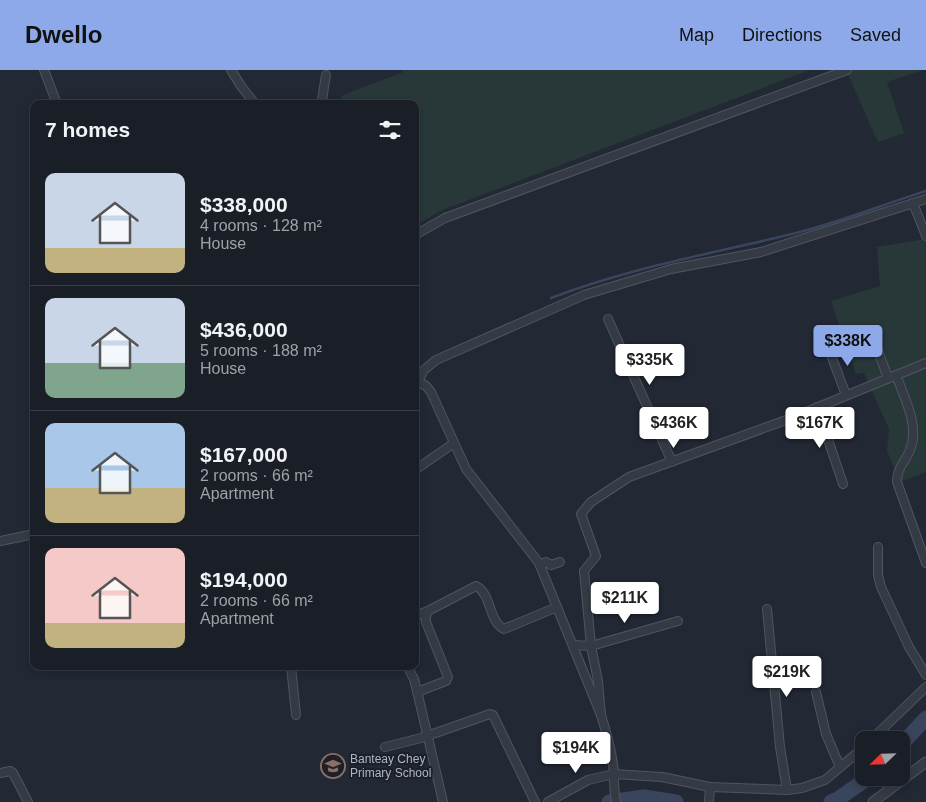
<!DOCTYPE html>
<meta charset="utf-8">
<style>
:root{--surface:#1a1e27;--page:#23272f;--text:#f1f3f6;--muted:#9fa2a7;--line:#383c44;--accent:#8da9ea}
body{margin:0;font-family:Helvetica,sans-serif;background:var(--page);color:var(--text);height:100vh;display:flex;flex-direction:column;font-size:19px;white-space:nowrap}
*{box-sizing:border-box;margin:0}
p{font-size:16px;color:var(--muted)}
.icon{flex:none;width:28px;height:28px;fill:none;stroke:currentColor;stroke-width:2;stroke-linecap:round;stroke-linejoin:round}
.map{position:relative;flex:1;overflow:hidden}
.details{position:absolute;left:30px;top:30px;width:389px;height:570px;display:flex;flex-direction:column;background:var(--surface);border-radius:10px;box-shadow:0 2px 8px #0003,0 0 0 1px var(--line)}
.details>*{flex:none}
.needle{width:32px;rotate:247deg}
.tools{position:absolute;left:855px;top:661px;display:grid;gap:10px}
.tools a{display:grid;place-items:center;width:55px;height:55px;border-radius:10px;background:var(--surface);box-shadow:0 2px 8px #0003,0 0 0 1px var(--line);font-size:25px}
.price{position:absolute;translate:-50% -42px;padding:0 11px;border-radius:5px;background:#fff;color:#222;font-size:16px;line-height:32px;filter:drop-shadow(0 1px 2px #0008)}
.price::after{content:'';position:absolute;left:50%;top:30px;width:15px;height:11px;margin-left:-8px;background:inherit;clip-path:polygon(0 0,100% 0,50% 100%)}
.price.current{background:var(--accent);color:#111}
ul{padding:0;list-style:none}
li{display:flex;align-items:center;gap:15px;height:125px;padding:0 15px}
li+li{border-top:1px solid var(--line)}
li span{display:grid;place-items:center;flex:none;width:140px;height:100px;border-radius:10px;color:#555}
li>.icon{margin-inline-start:auto}
span .icon{width:60px;height:60px;fill:#fffc;stroke-width:1}
li b{font-size:21px}
h2{display:flex;justify-content:space-between;align-items:center;height:60px;padding:0 15px;font-size:21px}
header{display:flex;align-items:center;gap:30px;box-sizing:border-box;height:70px;padding:0 25px;background:var(--accent);color:#111}
header strong{font-size:24px}
nav{display:flex;gap:28px;margin-inline-start:auto;font-size:18px}
.map>svg:first-child{display:block}
.green{fill:#283839}
.lines{fill:none;stroke-linecap:round;stroke-linejoin:round}
.stream{stroke:#39455c;stroke-width:2.5}
.river{stroke:#39455c;stroke-width:15}
.minor-casing{stroke:#505560;stroke-width:10}
.tertiary-casing{stroke:#505560;stroke-width:11}
.minor{stroke:#353b45;stroke-width:8}
.tertiary{stroke:#353b45;stroke-width:9}
.labels{text-anchor:middle;dominant-baseline:central;stroke-width:4;stroke-linejoin:round;paint-order:stroke}
.poi-label{font-size:12px;fill:#b0b5c2;stroke:#1b202a;text-anchor:start}
</style>
<header>
<strong>Dwello</strong>
<nav><a>Map</a><a>Directions</a><a>Saved</a></nav>
</header>
<div class="map">
<svg width="926" height="732" viewBox="0 0 926 732">
<rect width="100%" height="100%" fill="#222834"/>
<g class="green">
<polygon points="402,0 810,0 440,141 415,156 415,34 344,34 341,26 403,2"/>
<polygon points="846,0 923,0 887,12 904,63 878,72"/>
<polygon points="926,169 926,402 900,412 887,381 889,359 864,303 856,304 831,231 880,216 877,177"/>
</g>
<g class="lines">
<path class="stream" d="M551,228C631,197 716,183 800,162C842,151 885,134 926,121"/>
<g class="river">
<polyline points="901,675 926,648"/>
<polyline points="609,732 644,727 676,732"/>
<polyline points="831,732 838,729 868,708"/>
</g>
<defs>
<g id="minor">
<polyline points="44,0 57,34"/>
<polyline points="231,0 241,16 255,34"/>
<polyline points="324,34 322,30 326,5"/>
<polyline points="913,133 926,166"/>
<polyline points="415,165 445,148 847,0"/>
<polyline points="608,249 672,392"/>
<polyline points="871,262 888,308"/>
<polyline points="828,277 846,325"/>
<path d="M896,305C904,327 920,356 910,380C905,393 897,397 897,412L926,493"/>
<path d="M415,310L426,316L431,322L466,399L539,493L601,645C607,664 613,684 614,704C614,714 614,722 616,732"/>
<polyline points="415,317 424,300 436,290 584,225 671,199 761,182 926,129"/>
<polyline points="817,337 843,414"/>
<polyline points="415,400 454,373"/>
<polyline points="0,471 34,464"/>
<polyline points="878,477 878,505 881,517 909,577 926,605"/>
<polyline points="540,495 546,492 551,495 560,492"/>
<polyline points="767,539 780,677 787,720"/>
<path d="M415,546L428,541L476,516C492,524 488,551 504,559L557,537"/>
<polyline points="573,575 591,576 678,551"/>
<polyline points="291,596 296,645"/>
<polyline points="407,596 414,609 418,625 443,732"/>
<polyline points="417,622 446,611 448,607 426,552 426,546 428,541"/>
<polyline points="816,622 826,664 840,697"/>
<polyline points="601,645 598,611 591,576 584,501 596,486 581,444 591,432 629,407 789,349 926,293"/>
<polyline points="871,670 926,617"/>
<polyline points="385,677 421,668 490,644 493,645 535,732"/>
<polyline points="0,703 10,701 13,703 28,732"/>
<polyline points="548,732 588,710 614,704 662,707 710,717 787,720 802,718 825,710 864,677"/>
<polyline points="709,732 710,717"/>
</g>
<polyline id="tertiary" points="873,732 926,692"/>
</defs>
<use href="#minor" class="minor-casing"/>
<use href="#tertiary" class="tertiary-casing"/>
<use href="#minor" class="minor"/>
<use href="#tertiary" class="tertiary"/>
</g>
<defs>
<symbol id="school-ring" viewBox="-11 -11 22 22"><circle r="9.5" fill="#1b202a" stroke="#8d6e63" stroke-width="1.5"/><path d="M0-5L7-2L0 1L-7-2ZM-4 1L0 2.5L4 1V4Q0 6-4 4Z" fill="#8d6e63"/></symbol>
</defs>
<g fill-rule="evenodd">
<use href="#school-ring" x="319" y="682" width="28" height="28"/>
</g>
<g class="labels">
<g class="poi-label">
<text x="350" y="689">Banteay Chey<tspan x="350" dy="14">Primary School</tspan></text>
</g>
</g>
</svg>
<div class="tools">
<a><svg class="needle" viewBox="-14 -14 28 28"><path d="M0-13l5 13h-10z" fill="#e53935"/><path d="M0 13l5-13h-10z" fill="#9fa2a7"/></svg></a>
</div>
<b class="price current" style="left:848px;top:297px">$338K</b>
<b class="price" style="left:650px;top:316px">$335K</b>
<b class="price" style="left:674px;top:379px">$436K</b>
<b class="price" style="left:820px;top:379px">$167K</b>
<b class="price" style="left:625px;top:554px">$211K</b>
<b class="price" style="left:787px;top:628px">$219K</b>
<b class="price" style="left:576px;top:704px">$194K</b>
<section class="details">
<h2>7 homes<svg class="icon" aria-label="filters" viewBox="0 0 24 24"><path d="M4 7h16M4 17h16"/><circle cx="9" cy="7" r="2"/><circle cx="15" cy="17" r="2"/></svg></h2>
<ul>
<li><span style="background:linear-gradient(#c9d6e8 75%,#c2b280 0)"><svg class="icon" aria-label="home" viewBox="0 0 24 24"><path d="M3 11l9-7 9 7M6 9v11h12V9"/></svg></span><div><b>$338,000</b><p>4 rooms · 128 m²</p><p>House</p></div></li>
<li><span style="background:linear-gradient(#c9d6e8 65%,#7fa58c 0)"><svg class="icon" aria-label="home" viewBox="0 0 24 24"><path d="M3 11l9-7 9 7M6 9v11h12V9"/></svg></span><div><b>$436,000</b><p>5 rooms · 188 m²</p><p>House</p></div></li>
<li><span style="background:linear-gradient(#a9c7e8 65%,#c2b280 0)"><svg class="icon" aria-label="home" viewBox="0 0 24 24"><path d="M3 11l9-7 9 7M6 9v11h12V9"/></svg></span><div><b>$167,000</b><p>2 rooms · 66 m²</p><p>Apartment</p></div></li>
<li><span style="background:linear-gradient(#f6c9c9 75%,#c2b280 0)"><svg class="icon" aria-label="home" viewBox="0 0 24 24"><path d="M3 11l9-7 9 7M6 9v11h12V9"/></svg></span><div><b>$194,000</b><p>2 rooms · 66 m²</p><p>Apartment</p></div></li>
</ul>
</section>
</div>
